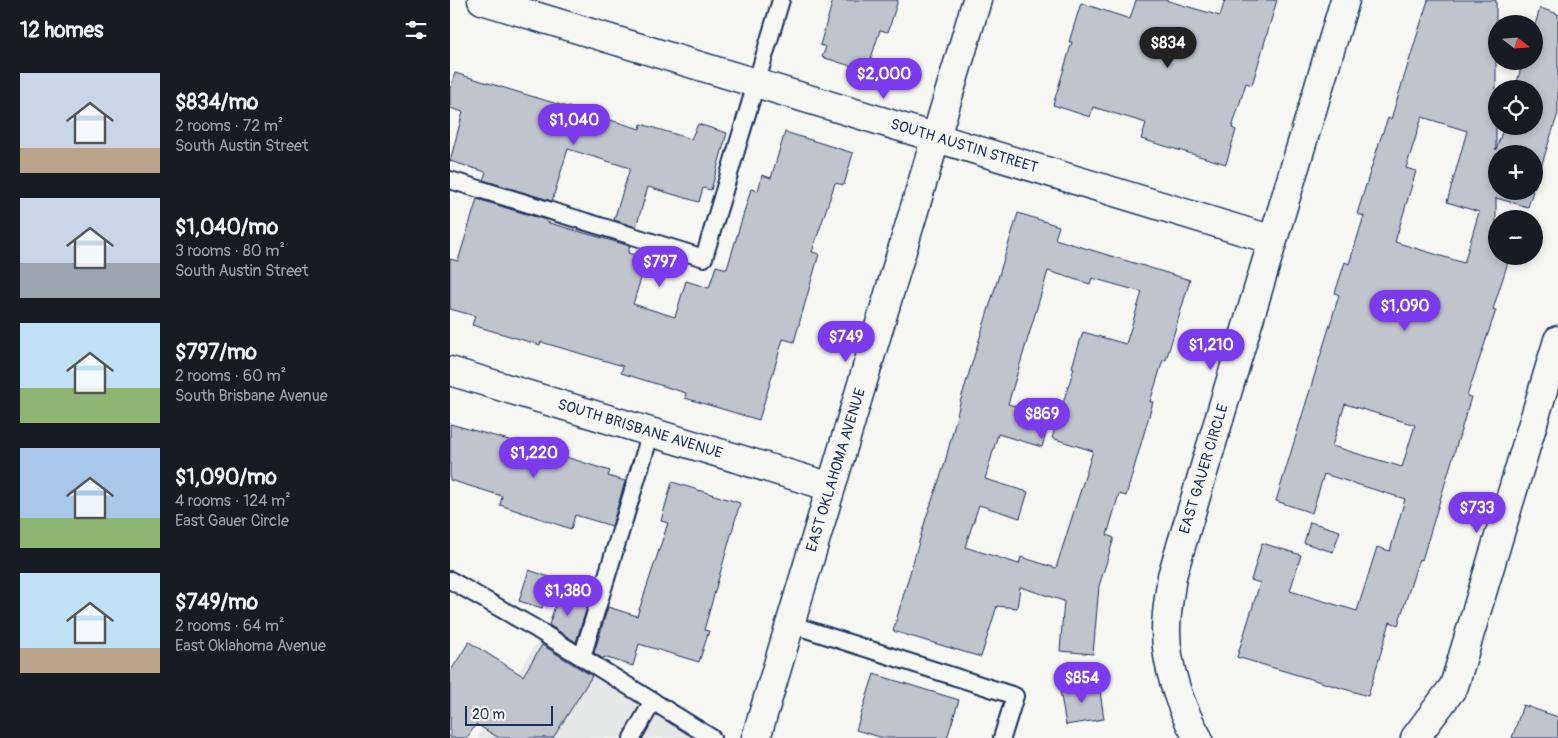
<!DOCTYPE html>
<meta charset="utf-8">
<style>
:root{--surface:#171b24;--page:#20242c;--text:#f1f3f6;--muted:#9ea1a6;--accent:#7c3aed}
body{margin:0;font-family:Pangolin,sans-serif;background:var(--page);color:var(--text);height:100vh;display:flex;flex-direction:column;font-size:19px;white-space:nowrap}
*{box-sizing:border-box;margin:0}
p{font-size:16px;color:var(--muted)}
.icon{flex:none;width:28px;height:28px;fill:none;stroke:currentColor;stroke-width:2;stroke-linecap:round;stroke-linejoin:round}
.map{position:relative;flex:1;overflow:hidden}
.drawer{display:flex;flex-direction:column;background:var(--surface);width:450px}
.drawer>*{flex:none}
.needle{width:32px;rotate:107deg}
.buttons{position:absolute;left:1038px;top:15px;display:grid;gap:10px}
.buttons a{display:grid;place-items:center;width:55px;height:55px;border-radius:50%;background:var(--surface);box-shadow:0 2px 8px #0003;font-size:25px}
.scale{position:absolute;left:15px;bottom:12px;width:88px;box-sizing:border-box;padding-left:5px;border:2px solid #1b2f5e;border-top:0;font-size:14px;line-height:18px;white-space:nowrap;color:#1b2f5e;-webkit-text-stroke:4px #f6f6f2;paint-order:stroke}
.price{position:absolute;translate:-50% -42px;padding:0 11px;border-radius:18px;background:var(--accent);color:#fff;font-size:16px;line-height:32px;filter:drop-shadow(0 1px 2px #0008)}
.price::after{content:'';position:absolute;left:50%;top:30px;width:15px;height:11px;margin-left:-8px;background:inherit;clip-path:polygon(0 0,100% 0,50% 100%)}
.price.current{background:#222;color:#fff}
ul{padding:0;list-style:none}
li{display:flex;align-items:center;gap:15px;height:125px;padding:0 20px}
li span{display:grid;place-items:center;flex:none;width:140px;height:100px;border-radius:0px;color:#555}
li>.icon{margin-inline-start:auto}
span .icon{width:60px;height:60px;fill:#fffc;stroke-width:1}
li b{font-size:21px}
h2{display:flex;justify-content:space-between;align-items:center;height:60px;padding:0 20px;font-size:21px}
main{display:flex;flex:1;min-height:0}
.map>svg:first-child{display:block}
.built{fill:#e6e7e7}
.building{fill:#c0c4cd;stroke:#1b2f5e;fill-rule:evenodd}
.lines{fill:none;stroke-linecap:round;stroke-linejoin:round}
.service-casing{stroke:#1b2f5e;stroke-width:20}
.minor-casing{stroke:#1b2f5e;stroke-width:31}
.secondary-casing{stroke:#1b2f5e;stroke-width:31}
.service{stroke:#f6f6f2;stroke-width:16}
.minor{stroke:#f6f6f2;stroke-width:28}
.secondary{stroke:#f6f6f2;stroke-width:28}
.labels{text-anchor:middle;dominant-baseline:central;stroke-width:4.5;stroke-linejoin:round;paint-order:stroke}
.street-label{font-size:15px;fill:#1b2f5e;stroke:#f6f6f2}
</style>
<main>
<section class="drawer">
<h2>12 homes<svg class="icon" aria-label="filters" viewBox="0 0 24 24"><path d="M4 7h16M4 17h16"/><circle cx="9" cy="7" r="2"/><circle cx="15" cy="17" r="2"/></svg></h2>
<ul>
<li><span style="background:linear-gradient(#c9d6e8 75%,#b9a48a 0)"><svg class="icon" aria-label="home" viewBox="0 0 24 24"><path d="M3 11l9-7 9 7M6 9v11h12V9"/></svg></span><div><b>$834/mo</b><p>2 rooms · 72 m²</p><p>South Austin Street</p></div></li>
<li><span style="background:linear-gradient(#c9d6e8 65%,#9aa5b1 0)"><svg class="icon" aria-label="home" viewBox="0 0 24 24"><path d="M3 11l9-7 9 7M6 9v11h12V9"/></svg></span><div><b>$1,040/mo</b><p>3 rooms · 80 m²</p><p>South Austin Street</p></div></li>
<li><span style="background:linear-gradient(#bfe0f5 65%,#8fb573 0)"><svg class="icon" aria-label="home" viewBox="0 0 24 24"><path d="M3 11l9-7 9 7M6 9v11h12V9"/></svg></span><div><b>$797/mo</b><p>2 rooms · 60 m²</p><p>South Brisbane Avenue</p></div></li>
<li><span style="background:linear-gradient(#a9c7e8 70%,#8fb573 0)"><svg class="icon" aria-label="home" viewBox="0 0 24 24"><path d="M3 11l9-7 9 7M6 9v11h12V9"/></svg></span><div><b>$1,090/mo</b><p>4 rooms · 124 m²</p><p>East Gauer Circle</p></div></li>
<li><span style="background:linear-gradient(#bfe0f5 75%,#b9a48a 0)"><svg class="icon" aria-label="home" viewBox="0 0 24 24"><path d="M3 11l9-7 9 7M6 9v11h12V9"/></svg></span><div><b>$749/mo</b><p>2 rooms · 64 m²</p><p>East Oklahoma Avenue</p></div></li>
</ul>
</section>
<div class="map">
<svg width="1108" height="738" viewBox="0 0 1108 738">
<rect width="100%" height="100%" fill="#f6f6f2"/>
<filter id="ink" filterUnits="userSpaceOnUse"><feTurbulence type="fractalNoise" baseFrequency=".02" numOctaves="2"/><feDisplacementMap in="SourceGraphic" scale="10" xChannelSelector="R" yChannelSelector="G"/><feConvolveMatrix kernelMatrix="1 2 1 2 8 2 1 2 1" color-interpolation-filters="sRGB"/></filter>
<g filter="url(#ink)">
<polygon class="built" points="89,640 245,738 27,738"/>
<g class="building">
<polygon points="383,0 448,0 438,32 430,30 417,71 372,57 376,47 370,45"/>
<polygon points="686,0 715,0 770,16 775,0 827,0 802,85 796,83 782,128 786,130 776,164 691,139 696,123 643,107 640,117 603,105 622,42 619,42 631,3 680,19"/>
<path d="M978,0H1046V150L1054,126H1084V89H1065L1073,61H1084V28L1090,8L1108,14V113L1084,189V154H1046V191H1083L1078,207L1046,198V256H1060L1043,309L1046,310L1017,396L1021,397L972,560L969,559L948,625L940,622L918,696L787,657L810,583L801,580L812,543L851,555L840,591L907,611L927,547L940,551L955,499L874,474L862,513L826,501L889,295L885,293L895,262L899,264L914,216L907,214L930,140L938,118L941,119ZM972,117L1017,131L997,202L1029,212L1014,263L945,242L966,171L956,168ZM895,404L965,425L952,467L882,446Z"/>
<polygon points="5,73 190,129 191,124 241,139 248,124 277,133 261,190 253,188 249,202 198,187 186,227 164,220 180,168 118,149 102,201 33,180 36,172 0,161 13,112 0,108 0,89"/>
<polygon points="335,132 403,153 394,185 385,183 362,252 369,254 344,342 333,339 309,420 235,398 236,393 171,373 173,366 91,342 90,345 22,325 25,316 0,309 0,259 8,261 27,199 96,220 96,222 180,246 178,253 197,259 183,304 225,317 236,281 259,288 266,266 277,269 301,189 308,191 312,175 321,178"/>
<path d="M568,213L609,226L605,239L740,280L716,360H713L700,402H703L676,496L669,494L657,535L664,538L649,586L643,654L610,651L614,601L570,587L567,608L547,606L531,657L443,631L476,518L494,466L511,399ZM598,271L640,284L642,278L692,292L676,344L633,332L622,367L624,368L602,438L643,451L606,568L571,557L569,564L515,547L529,505L570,518L578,492L535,479L548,434L592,447L601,417L558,404Z"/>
<polygon points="0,424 85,447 160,471 158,476 175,481 162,526 125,515 121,529 50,505 52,496 0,480"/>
<polygon points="222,482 290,503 254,630 259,631 249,662 189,644 183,666 154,657 153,659 144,653 158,607 187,616 218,523 211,521"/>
<polygon points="860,522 890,531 883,552 854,543"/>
<polygon points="79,570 102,578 92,608 69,601"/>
<polygon points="108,596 138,604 126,642 99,625"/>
<polygon points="19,642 73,676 92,645 142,676 103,738 49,738 26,724 17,738 0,738 0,672"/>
<polygon points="424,674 509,700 497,738 433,738 406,730"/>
<polygon points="649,684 654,719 616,725 610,690"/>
<polygon points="1073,705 1108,717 1108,738 1062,738"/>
</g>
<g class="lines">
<defs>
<g id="service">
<polyline points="0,180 254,258 331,0"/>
<polyline points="0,580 83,627 262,738"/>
<polyline points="340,624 565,696 552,738"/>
<polyline points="132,657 201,432"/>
<polyline points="182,738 203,701"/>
</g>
<g id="minor">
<polyline points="32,0 823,240"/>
<polyline points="0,371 381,487"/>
<path d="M748,738C730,707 716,667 716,630C716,612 720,593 722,576L895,0"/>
<polyline points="965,738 1004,686 1108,340"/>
</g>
<polyline id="secondary" points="306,738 527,0"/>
</defs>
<use href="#service" class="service-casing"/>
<use href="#minor" class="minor-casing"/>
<use href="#secondary" class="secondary-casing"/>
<use href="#service" class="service"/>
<use href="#minor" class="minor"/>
<use href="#secondary" class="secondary"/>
</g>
</g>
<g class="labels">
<g class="street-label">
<text transform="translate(514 146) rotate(17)">SOUTH AUSTIN STREET</text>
<text transform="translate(190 429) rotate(17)">SOUTH BRISBANE AVENUE</text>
<text transform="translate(754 469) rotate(-73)">EAST GAUER CIRCLE</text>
<text transform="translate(386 470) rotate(-73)">EAST OKLAHOMA AVENUE</text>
</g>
</g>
</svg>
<div class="buttons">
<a><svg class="needle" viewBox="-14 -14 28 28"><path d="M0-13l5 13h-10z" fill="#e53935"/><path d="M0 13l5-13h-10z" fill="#9ea1a6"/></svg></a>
<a><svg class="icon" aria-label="locate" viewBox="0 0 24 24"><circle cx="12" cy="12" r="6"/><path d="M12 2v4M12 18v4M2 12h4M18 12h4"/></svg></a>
<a>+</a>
<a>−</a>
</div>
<div class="scale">20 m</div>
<b class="price current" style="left:718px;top:69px">$834</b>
<b class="price" style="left:434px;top:100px">$2,000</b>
<b class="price" style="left:124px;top:146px">$1,040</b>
<b class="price" style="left:210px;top:288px">$797</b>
<b class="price" style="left:955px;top:332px">$1,090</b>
<b class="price" style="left:396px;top:363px">$749</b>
<b class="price" style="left:761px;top:371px">$1,210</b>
<b class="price" style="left:592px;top:440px">$869</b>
<b class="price" style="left:84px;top:479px">$1,220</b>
<b class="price" style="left:1027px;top:534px">$733</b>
<b class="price" style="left:118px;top:617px">$1,380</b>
<b class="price" style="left:632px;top:704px">$854</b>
</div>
</main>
